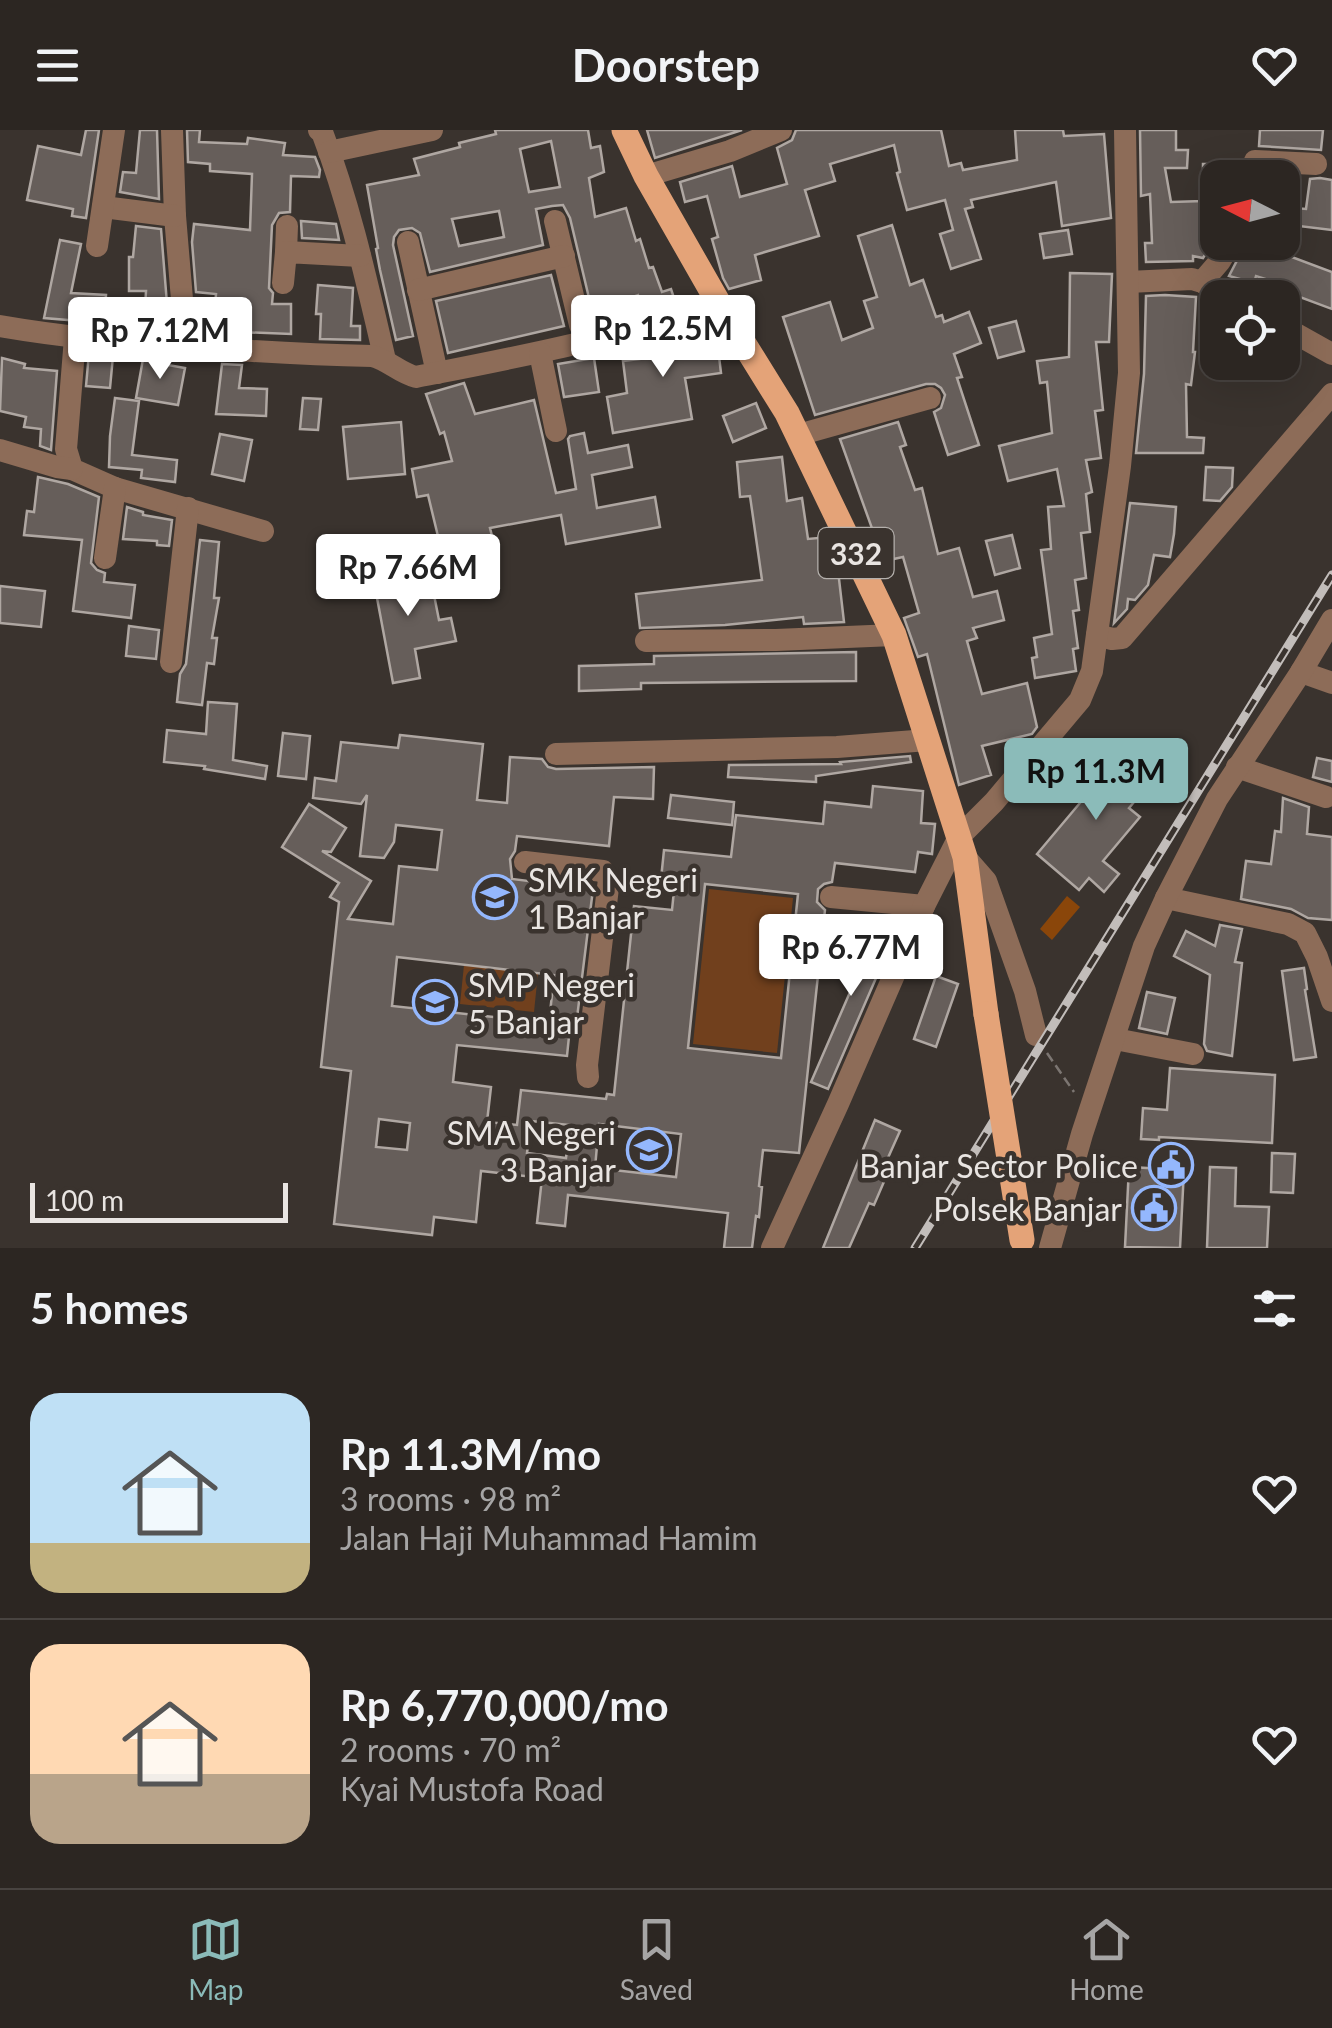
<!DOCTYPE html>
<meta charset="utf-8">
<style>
:root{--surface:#2c2622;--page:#38322f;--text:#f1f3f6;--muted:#a6a5a5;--line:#484340;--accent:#8bbbb9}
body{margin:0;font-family:Lato,sans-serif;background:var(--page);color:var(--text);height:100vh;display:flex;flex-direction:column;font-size:38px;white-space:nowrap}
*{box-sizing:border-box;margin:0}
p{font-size:32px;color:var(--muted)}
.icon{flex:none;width:55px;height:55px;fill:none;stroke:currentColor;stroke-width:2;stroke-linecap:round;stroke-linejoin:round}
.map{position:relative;height:1118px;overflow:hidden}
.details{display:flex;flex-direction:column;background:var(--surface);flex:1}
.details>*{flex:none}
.needle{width:65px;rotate:276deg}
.fabs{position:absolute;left:1200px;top:30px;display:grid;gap:20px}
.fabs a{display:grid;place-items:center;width:100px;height:100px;border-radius:20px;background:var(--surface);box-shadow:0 10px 40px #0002,0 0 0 2px var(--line);font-size:50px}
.scale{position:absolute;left:30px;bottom:25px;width:258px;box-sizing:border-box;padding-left:10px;border:5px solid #e9e5e2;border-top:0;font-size:28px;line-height:35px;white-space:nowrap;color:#e9e5e2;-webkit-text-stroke:8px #3a332e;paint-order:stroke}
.price{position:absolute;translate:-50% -85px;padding:0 22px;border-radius:10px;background:#fff;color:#222;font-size:32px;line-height:65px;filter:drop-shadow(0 2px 5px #0008)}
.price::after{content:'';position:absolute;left:50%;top:60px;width:30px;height:22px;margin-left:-15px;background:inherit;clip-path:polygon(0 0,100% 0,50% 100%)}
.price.active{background:var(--accent);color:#111}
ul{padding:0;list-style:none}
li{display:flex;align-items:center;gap:30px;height:250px;padding:0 30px}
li+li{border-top:2px solid var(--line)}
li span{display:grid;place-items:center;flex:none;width:280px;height:200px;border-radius:30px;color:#555}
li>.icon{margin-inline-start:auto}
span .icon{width:120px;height:120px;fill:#fffc;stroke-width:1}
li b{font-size:42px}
h2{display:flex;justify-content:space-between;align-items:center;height:120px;padding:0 30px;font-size:42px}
header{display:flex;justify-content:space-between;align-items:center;height:130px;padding:0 30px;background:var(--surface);font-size:45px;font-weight:700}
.tabs{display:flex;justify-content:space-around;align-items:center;height:140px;border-top:2px solid var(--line);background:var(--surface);font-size:28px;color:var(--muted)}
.tabs a{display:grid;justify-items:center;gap:5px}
.tabs .active{color:var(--accent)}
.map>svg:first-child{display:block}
.green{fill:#71401d}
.water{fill:#8a460a}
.building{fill:#665e5a;stroke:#afa7a2;stroke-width:2.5;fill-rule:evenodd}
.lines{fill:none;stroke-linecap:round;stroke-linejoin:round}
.path{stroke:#7c7672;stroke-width:2.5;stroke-dasharray:10 5;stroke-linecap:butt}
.minor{stroke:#8d6c58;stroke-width:22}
.major{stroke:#e4a378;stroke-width:25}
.rail-casing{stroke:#c2bdba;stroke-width:9}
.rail{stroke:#3a332e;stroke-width:5;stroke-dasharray:15;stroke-linecap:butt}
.major-bridge{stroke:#e4a378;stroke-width:25}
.labels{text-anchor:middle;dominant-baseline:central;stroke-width:9;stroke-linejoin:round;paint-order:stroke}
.shield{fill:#3a332e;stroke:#b4b0ac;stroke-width:2.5}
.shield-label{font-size:30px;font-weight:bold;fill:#e9e5e2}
.poi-label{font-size:32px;fill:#e9e5e2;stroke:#3a332e;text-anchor:end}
</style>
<header><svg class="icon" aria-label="menu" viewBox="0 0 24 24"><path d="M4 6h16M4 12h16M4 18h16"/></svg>Doorstep<svg class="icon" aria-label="heart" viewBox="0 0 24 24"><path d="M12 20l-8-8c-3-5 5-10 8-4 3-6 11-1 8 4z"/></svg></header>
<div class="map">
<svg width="1332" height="1118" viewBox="0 0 1332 1118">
<rect width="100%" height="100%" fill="#3a332e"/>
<g class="green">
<polygon points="709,759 793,768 777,923 693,914"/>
<polygon points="464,835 538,843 534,882 460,874"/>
</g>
<polygon class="water" points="1067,766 1080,777 1052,810 1040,799"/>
<g class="building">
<polygon points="86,0 99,0 86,88 72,86 73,79 27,70 38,16 81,25"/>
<polygon points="140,0 157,0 159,69 120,62 123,42 136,43"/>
<polygon points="187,0 200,0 199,12 247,14 248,8 285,13 283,25 315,27 320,40 319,47 291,46 290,82 279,83 272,95 269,158 273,163 272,174 291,174 291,204 213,201 216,164 196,162 192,112 194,94 250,100 252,44 210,41 210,34 188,32"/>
<path d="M495,0H588L591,18L600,16L604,42L589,48L595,87L626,78L636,111L640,109L649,138L653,137L662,162L671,159L675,171L643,181L638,165L610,175L613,185L594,189L570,88L563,75L552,76L536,79L543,115L430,142L420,103L412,98L399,100L394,107L393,115L413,206L396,210L380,140L376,119L378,118L367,55L419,45L414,29L460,17L459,13L496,4ZM551,11L560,57L529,62L520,19ZM499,81L504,107L459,116L452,89Z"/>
<polygon points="647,0 742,0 655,28"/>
<polygon points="796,0 941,0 949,36 961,33 963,40 1017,30 1015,0 1063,0 1064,6 1104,4 1111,88 1062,96 1056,52 971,70 973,77 965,79 981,129 951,139 940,104 953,100 945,70 907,80 897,43 900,42 894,15 830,34 835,51 805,60 819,106 755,125 761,150 729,159 723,148 712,109 718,107 707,66 685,72 680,52 732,36 740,67 787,54 777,18 792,10"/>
<polygon points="1140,0 1176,0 1176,20 1188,20 1187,38 1165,38 1171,72 1203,71 1203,34 1238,34 1237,48 1218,48 1217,106 1203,128 1193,126 1193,131 1146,132 1145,113 1152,113 1150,64 1141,66"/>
<polygon points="1260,0 1323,0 1321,20 1259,16"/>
<polygon points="1320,48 1332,50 1332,100 1282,94 1282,77 1306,79 1310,49"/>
<polygon points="301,91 336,94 339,110 302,108"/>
<polygon points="892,95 910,155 923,150 936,187 942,185 944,192 969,182 981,213 954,224 962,247 957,248 979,315 948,325 934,282 941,278 945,265 941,258 935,254 926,254 815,285 783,187 830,172 842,210 873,198 864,171 877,167 858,106"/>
<polygon points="136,96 161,99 169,199 144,198 146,161 129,161 129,127 133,127"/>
<polygon points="1068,100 1072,124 1044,128 1040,104"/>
<polygon points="60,110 81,114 71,163 106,165 104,193 44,188"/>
<polygon points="1245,115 1269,122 1271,115 1280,118 1291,121 1289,126 1332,142 1332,179 1289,163 1291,157 1256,146 1254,153 1229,146"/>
<polygon points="1070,143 1112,144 1109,212 1096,212 1103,280 1095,281 1101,328 1086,330 1092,362 1086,364 1090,402 1081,403 1086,448 1075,450 1079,480 1073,481 1078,518 1073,519 1076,541 1035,548 1032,528 1037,527 1034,508 1052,504 1041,420 1051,419 1048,377 1064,376 1057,339 1008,351 999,316 1052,303 1047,252 1040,253 1037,231 1069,227"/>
<polygon points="551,145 564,196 448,223 436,171"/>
<polygon points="318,155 353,158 351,196 360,196 360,210 320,209 321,184 316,184"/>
<polygon points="1165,165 1196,167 1193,222 1195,222 1191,255 1186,254 1187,307 1204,308 1203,323 1136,323 1144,244 1146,166"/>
<polygon points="1016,191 1024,221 998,228 989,198"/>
<polygon points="702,193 711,219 718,218 721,243 685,248 692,289 613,303 607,267 627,263 623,231 648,228 646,211"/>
<polygon points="89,223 113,226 110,258 86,256"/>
<polygon points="2,228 25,234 24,238 57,241 51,320 40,316 41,299 24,297 26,287 0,281"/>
<polygon points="594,228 599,262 564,267 558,234"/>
<polygon points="143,229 158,230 157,233 185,238 178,275 136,268"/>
<polygon points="222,234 242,235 239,258 267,259 266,286 216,284"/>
<polygon points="464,253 475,284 534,270 556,363 576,359 568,309 570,306 584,303 588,323 628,315 632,337 592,345 597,378 655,367 660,397 566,414 561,385 490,398 495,418 444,431 428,365 417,367 412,339 452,331 444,302 440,304 426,264"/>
<polygon points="115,268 139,271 132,325 177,330 175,352 141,348 142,340 109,337 110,306"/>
<polygon points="303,268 321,269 318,300 300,299"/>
<polygon points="756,273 766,298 733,312 723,286"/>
<polygon points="401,292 405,344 348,349 343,297"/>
<polygon points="898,292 906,315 900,317 915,360 922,358 938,424 959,418 973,467 997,461 1004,490 973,498 977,508 967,511 982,564 1027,553 1037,597 1032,604 982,616 991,645 959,655 927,524 918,527 904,488 919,483 903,427 889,430 882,401 874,404 840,309"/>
<polygon points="220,304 252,310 244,351 212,344"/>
<polygon points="782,327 787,371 802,368 808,409 829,407 836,423 844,492 804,494 803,487 725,495 640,498 636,464 762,450 750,366 740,367 737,332"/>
<polygon points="1206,337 1233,338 1232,357 1220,371 1204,370"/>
<polygon points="38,347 68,354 99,367 91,433 97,440 105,443 104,452 135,455 131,488 73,481 82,410 24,405 27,381 34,382"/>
<polygon points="1130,373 1176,377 1174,404 1170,427 1154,425 1148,455 1135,470 1128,469 1127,479 1114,493"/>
<polygon points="127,377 143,382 143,385 172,390 169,416 157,415 157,411 123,409"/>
<polygon points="1012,405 1020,438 995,445 986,411"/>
<polygon points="200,410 219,412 214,468 219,468 212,508 217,508 214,534 207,533 202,575 177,572 180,544 186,534"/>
<polygon points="398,431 402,451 430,445 439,490 451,488 456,511 415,519 420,548 393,553 371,436"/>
<polygon points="0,456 45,461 41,497 0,493"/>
<polygon points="129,496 159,500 156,529 126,526"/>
<polygon points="856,522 856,551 641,553 641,559 579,561 579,536 654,534 654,526"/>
<polygon points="208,572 237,574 233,630 267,636 265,649 204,639 205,636 164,632 167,600 206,604"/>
<polygon points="283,603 310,606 306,649 278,646"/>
<path d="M400,605L483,614L477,670L507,673L510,627L542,629L548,637L556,639L654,637L653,669L614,667L609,716L517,706L515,721L510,729L512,749L593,759L577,888L571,887L567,926L457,915L453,952L491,957L487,992L517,995L521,960L606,969L607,964L614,965L634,776L672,780L675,751L661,749L664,720L731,727L736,685L823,694L825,672L871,677L873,656L923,661L921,693L935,694L932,724L918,722L915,742L835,733L832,752L824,754L818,759L817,772L825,780L799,1023L763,1020L759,1056L762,1057L759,1087L756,1086L752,1118H724L728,1083L568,1065L565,1096L537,1093L542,1048L481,1041L476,1092L434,1087L432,1105L334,1094L351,941L321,937L339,772L330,767L339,753L282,717L309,674L346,698L331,722L322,721L371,751L348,789L393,794L399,736L437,740L442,700L396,695L394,712L384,728L360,726L367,665L361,674L313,668L315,648L336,651L341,612L398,618ZM705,754L798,764L781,928L688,918ZM397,827L554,845L549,893L392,876ZM379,989L410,993L407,1020L376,1017ZM531,991L570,995L566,1028L527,1023ZM599,994L681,1004L676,1047L595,1038Z"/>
<polygon points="1140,624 1160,641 1129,678 1140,687 1103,731 1119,744 1104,762 1089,748 1079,760 1037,724 1085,667 1056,643 1070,626 1110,659"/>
<polygon points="910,626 911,632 816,646 816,652 728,647 729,635 841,634 840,632"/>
<polygon points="1317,628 1332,631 1332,652 1313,647"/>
<polygon points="671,665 734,672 732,695 668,688"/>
<polygon points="1283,668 1309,677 1307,704 1332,707 1332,790 1308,788 1291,779 1241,769 1246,731 1271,734 1275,701 1281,702"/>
<polygon points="1220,795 1242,799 1235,832 1242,833 1232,926 1207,921 1204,914 1210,845 1174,826 1186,801 1215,816"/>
<polygon points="850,802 889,818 828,959 811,952 854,853 833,844"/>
<polygon points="1304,838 1307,859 1305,860 1316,927 1294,930 1282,841"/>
<polygon points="936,846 958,854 936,917 914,909"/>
<polygon points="1147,862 1175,868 1167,904 1139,898"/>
<polygon points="1170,938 1275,945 1272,1013 1159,1007 1159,1010 1141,1009 1143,978 1167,980"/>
<polygon points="875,990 900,1001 887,1030 892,1033 874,1075 869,1073 849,1118 823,1118"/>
<polygon points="1272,1023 1295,1024 1293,1063 1271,1062"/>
<polygon points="1129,1037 1184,1040 1180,1118 1125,1117"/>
<polygon points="1210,1037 1236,1038 1235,1076 1269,1077 1267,1118 1207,1118"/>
</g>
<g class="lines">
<polyline class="path" points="1047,923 1074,962"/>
<g class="minor">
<polyline points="172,0 175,86 186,217"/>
<path d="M319,0L322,2C350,75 367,153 385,230"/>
<polyline points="329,22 432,0"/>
<polyline points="646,46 730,21 781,0"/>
<polyline points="1252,48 1252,38 1255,31 1316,34"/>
<polyline points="103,77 175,86"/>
<polyline points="555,91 580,195 588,211"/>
<polyline points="408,112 437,243"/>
<polyline points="97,116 114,0"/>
<polyline points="286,122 287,96"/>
<polyline points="1128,152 1192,149 1202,152 1230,168"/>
<polyline points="1202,152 1220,131 1231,112"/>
<polyline points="283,153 286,122 360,126"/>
<polyline points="418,160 564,126"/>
<path d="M0,196C69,208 138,214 209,218C263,222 317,225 372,226C390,231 398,242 416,247C518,227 620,208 718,172"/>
<polyline points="1282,196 1332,224"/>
<polyline points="75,208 66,319 72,339 115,358 263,401"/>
<polyline points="540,223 556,301"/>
<polyline points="798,305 930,268"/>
<polyline points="0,320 57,337 72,339"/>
<polyline points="105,428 115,358"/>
<polyline points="1097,505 1112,509 1122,508 1332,264"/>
<polyline points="646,511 776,510 894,505"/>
<polyline points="171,532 188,378"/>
<polyline points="1301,542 1332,553"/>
<polyline points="556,624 837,617 928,610"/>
<polyline points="1237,637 1326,667"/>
<polyline points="965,727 986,751 1025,861 1036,905"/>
<polyline points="525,732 603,741 609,749 587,935 588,947"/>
<polyline points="831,767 924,776"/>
<polyline points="1166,768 1288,794 1305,803 1317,827 1332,871"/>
<polyline points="1115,909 1193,924"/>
<polyline points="772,1118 838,974 924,776 959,707 994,672 1080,570 1092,541 1120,336 1129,243 1125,0"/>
<polyline points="1050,1118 1082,1004 1144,816 1166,768 1217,669 1301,542 1332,490"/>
</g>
<polyline class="major" points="624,0 646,46 718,172 787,283 894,505 965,727 986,884"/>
<defs>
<polyline id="rail" points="915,1118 1332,445"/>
</defs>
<use href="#rail" class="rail-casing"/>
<use href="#rail" class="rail"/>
<polyline class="major-bridge" points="986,884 1022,1110"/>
</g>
<defs>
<symbol id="school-ring" viewBox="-11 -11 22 22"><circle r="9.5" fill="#3a332e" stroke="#94b7fd" stroke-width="1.5"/><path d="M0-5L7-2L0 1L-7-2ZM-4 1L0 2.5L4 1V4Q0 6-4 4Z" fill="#94b7fd"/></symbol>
<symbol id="civic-ring" viewBox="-11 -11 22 22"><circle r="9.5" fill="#3a332e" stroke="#94b7fd" stroke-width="1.5"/><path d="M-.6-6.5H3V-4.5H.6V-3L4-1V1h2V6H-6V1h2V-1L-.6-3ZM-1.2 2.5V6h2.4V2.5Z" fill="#94b7fd"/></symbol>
</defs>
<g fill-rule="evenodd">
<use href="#school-ring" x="470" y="742" width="50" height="50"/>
<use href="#school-ring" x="410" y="847" width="50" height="50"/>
<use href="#school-ring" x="624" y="995" width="50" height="50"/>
<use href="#civic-ring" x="1146" y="1010" width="50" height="50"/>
<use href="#civic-ring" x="1129" y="1053" width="50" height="50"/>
</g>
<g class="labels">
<rect class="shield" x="818.5" y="398" width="75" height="50" rx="8"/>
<g class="shield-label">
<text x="856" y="423">332</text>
</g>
<g class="poi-label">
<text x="528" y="749" text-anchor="start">SMK Negeri<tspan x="528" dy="37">1 Banjar</tspan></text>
<text x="468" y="854" text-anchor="start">SMP Negeri<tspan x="468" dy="37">5 Banjar</tspan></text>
<text x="616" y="1002">SMA Negeri<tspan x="616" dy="37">3 Banjar</tspan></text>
<text x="1138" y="1035">Banjar Sector Police</text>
<text x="1122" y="1078">Polsek Banjar</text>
</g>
</g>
</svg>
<div class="fabs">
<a><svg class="needle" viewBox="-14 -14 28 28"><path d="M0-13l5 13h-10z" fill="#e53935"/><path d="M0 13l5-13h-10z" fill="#a6a5a5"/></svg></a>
<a><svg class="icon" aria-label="locate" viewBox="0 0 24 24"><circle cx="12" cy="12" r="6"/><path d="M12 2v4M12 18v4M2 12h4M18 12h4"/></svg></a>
</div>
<div class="scale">100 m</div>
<b class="price" style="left:663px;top:250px">Rp 12.5M</b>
<b class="price" style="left:160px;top:252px">Rp 7.12M</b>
<b class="price" style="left:408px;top:489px">Rp 7.66M</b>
<b class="price active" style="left:1096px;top:693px">Rp 11.3M</b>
<b class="price" style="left:851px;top:869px">Rp 6.77M</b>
</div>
<section class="details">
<h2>5 homes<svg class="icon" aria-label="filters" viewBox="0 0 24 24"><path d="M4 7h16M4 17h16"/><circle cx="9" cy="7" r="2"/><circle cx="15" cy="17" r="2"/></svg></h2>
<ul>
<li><span style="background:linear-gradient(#bfe0f5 75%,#c2b280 0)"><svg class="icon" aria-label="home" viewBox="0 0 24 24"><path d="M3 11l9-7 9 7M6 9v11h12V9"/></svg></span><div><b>Rp 11.3M/mo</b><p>3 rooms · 98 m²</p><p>Jalan Haji Muhammad Hamim</p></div><svg class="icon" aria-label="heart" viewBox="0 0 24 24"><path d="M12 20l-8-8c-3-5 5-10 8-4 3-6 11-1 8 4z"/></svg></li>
<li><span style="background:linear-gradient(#ffd9b3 65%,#b9a48a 0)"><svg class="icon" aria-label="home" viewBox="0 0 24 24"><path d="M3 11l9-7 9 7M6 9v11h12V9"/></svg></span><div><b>Rp 6,770,000/mo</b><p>2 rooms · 70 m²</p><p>Kyai Mustofa Road</p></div><svg class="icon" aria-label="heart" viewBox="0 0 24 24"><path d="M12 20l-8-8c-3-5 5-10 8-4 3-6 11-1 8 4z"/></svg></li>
</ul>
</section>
<nav class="tabs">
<a class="active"><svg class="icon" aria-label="map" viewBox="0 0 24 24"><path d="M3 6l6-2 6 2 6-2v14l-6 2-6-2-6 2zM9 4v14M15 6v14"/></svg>Map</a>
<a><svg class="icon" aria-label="saved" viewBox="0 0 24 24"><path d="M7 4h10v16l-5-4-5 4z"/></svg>Saved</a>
<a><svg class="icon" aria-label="home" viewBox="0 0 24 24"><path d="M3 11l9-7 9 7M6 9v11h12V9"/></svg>Home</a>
</nav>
